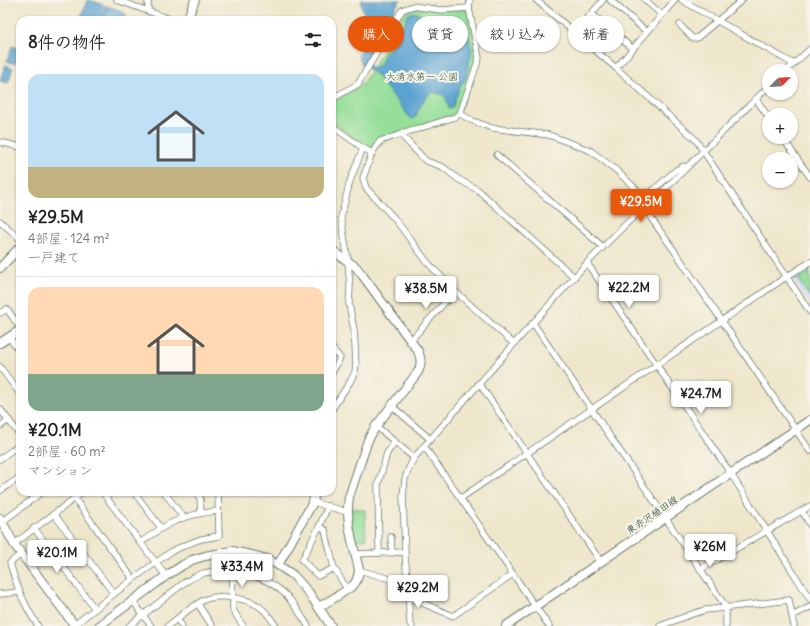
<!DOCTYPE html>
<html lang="ja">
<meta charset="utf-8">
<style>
:root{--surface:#fff;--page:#f6f6f6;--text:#222;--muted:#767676;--line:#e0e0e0;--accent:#ea580c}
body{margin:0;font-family:Delius,"Klee One",sans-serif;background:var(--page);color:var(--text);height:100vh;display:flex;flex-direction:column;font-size:15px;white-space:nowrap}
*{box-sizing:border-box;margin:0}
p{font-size:13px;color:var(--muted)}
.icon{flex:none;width:22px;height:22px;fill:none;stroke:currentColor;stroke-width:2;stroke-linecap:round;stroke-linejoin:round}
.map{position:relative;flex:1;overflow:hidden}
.drawer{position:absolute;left:16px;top:16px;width:320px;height:480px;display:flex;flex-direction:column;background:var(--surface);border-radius:12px;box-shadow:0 1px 3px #0004}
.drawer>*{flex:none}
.guide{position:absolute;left:348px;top:16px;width:380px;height:36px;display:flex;gap:8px}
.needle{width:26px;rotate:66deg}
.buttons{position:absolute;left:762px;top:64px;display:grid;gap:8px}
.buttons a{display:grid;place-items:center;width:36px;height:36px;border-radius:50%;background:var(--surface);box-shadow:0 1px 3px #0004;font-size:20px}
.price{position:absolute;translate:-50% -34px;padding:0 9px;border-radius:4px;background:#fff;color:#222;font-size:13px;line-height:26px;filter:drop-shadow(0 1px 2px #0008)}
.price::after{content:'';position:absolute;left:50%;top:24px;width:12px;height:9px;margin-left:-6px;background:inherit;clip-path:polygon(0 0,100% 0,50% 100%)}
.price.active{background:var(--accent);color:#fff}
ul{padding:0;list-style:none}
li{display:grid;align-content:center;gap:8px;height:212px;padding:0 12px}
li+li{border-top:1px solid var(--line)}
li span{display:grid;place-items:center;height:124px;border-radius:12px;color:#555}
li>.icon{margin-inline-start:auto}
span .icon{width:72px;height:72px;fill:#fffc;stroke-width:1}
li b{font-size:17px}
h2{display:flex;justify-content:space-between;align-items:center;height:48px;padding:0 12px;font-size:17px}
.pill{padding:0 14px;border-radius:18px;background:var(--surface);box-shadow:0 1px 3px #0004;font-size:14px;line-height:36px}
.pill.active{background:var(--accent);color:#fff}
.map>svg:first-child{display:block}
.built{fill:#d4d8f9}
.green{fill:#96df9a;stroke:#5a8e67}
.water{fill:#5aa2d1;stroke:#3c7082}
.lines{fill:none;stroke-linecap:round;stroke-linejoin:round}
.street-casing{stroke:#677869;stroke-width:7}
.secondary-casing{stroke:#677869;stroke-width:10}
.street{stroke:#fff;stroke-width:5.5}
.secondary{stroke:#fff;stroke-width:8}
.labels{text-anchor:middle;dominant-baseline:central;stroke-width:4;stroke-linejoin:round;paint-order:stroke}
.park-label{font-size:10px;fill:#375d48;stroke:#f7f3e8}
.street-label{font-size:10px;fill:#1f3d34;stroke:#f7f3e8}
</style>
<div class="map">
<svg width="810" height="626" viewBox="0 0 810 626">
<rect width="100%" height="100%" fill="#f7f3e8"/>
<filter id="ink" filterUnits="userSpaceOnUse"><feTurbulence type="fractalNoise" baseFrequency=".025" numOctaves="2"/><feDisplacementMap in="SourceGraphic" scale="8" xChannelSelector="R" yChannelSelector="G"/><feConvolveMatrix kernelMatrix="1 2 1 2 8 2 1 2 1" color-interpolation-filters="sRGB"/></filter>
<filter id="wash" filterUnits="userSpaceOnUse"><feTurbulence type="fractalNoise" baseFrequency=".012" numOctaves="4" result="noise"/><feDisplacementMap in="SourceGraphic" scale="16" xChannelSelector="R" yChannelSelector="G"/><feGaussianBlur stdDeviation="0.9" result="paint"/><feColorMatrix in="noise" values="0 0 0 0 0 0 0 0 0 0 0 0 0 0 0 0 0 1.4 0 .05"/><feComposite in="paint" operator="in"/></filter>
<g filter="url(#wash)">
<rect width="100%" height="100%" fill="#eee7cc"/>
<polygon class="built" points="810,265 810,304 792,277"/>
<g class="green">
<polygon points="414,8 467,10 478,58 459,113 402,131 370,150 332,122 332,105 335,101 363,83 387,45 403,14"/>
<polygon points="810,271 810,297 798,279"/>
<polygon points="351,508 365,510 366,539 355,540 350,522"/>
</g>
<g class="water">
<polygon points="87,0 89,1 90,0 107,6 102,20 80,20"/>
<path d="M362,0H401C393,7 392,20 387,29C382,38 376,46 370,54V58L367,63L371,67H376L380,65L385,53L393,46L408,15L414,12C430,20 441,18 458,17L465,23L472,51L465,80L460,86L452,108L449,109C445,95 447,95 432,92C425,97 418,108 416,117L411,119L375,73C370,72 367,67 362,65L358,55L362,51L364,14L361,4Z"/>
<polygon points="108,6 124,12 124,14 127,15 125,20 103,20"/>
<polygon points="12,46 20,49 15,64 7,61"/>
<polygon points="5,65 13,68 8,83 0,81"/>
</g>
</g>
<g filter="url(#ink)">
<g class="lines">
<defs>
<g id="street">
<polyline points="117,0 173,20"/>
<polyline points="148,0 148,11"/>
<polyline points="470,0 469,8 479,58 460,114 455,117 380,141 372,153 363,178 366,188 394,218 428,263 455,291 514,344"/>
<polyline points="536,0 575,33"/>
<polyline points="603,0 575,33 616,68 696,140 810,312"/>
<polyline points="610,0 647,32"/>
<polyline points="645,0 662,15"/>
<polyline points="682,0 718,21 794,64"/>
<polyline points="592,14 633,49"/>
<polyline points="680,25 692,38 697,38 742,0"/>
<polyline points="616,68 675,0"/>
<polyline points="786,71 810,49"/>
<polyline points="756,99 769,118"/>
<polyline points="332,101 335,97 358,84 402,10 413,6 441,10 469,8"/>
<polyline points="460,114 473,121 492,128 549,135 581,147 591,151 599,157 616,170 640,193 645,195 649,194 676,170 684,166 687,167"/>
<polyline points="332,126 363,148 372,153"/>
<polyline points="402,134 404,138 426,161 443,167 458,179 478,190 574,277"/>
<polyline points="782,137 810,177"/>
<polyline points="0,142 20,147"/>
<polyline points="497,155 603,247"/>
<path d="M665,192C660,201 651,208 651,218L678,256L810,451"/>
<polyline points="0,221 20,239"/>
<polyline points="587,263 731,474 810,599"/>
<polyline points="0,313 7,309 20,328"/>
<polyline points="533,323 726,607 726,626"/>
<polyline points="9,337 20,352"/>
<polyline points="411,340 455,291"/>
<polyline points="332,348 340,358 332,373"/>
<polyline points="0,367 20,394"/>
<polyline points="479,383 601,562"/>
<polyline points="392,406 430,439"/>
<polyline points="0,409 20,435"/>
<polyline points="332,409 350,382 355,372 356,364 355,345 354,330 349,304 350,287 348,261 341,217 350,181 363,148"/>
<polyline points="0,426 9,420"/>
<polyline points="376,426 414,458"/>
<polyline points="424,446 549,626"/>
<polyline points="0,459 20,444"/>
<polyline points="0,491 20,477"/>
<polyline points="102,492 166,576"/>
<polyline points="134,492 161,528"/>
<polyline points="164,492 183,517"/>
<polyline points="195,492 200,498 201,513"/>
<polyline points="461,498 786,277 810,262"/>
<polyline points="75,499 133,579"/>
<polyline points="313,502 347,512"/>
<polyline points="328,506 319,527 302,560 318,576 334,568 347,589"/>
<polyline points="802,511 810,525"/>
<polyline points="54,514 114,594"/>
<polyline points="2,522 42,492"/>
<polyline points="319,527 325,530 334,568"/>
<polyline points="34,528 95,609"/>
<polyline points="391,537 392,553"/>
<path d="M140,543C167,523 184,514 218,511"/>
<polyline points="14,544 83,492"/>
<polyline points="232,551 233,610 243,626"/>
<polyline points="379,553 378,485 387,453 395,442"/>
<path d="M21,554L10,563C16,586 25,607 38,626"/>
<polyline points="356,554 405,552"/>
<polyline points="701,569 810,506"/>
<polyline points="359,570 407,584"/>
<polyline points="0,594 19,592"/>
<polyline points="408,597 453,616 513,574"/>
<polyline points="133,601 151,626"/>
<polyline points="198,604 212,626"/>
<polyline points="792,616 810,607"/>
<polyline points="177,619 182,626"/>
<polyline points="73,626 133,579 172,551 188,544 201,539 219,536 218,492"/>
<path d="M129,626L185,582C191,579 197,575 204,573C231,566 265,575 285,594C294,603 301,615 308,626"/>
<path d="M168,626C179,617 193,605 206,599C220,594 248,598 260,607C267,612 271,619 276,626"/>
<polyline points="412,626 410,624 405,552 403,496 405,479 408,470 414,458 514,344 587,263 627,223 667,187 769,86"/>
<polyline points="660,626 695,613 706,610 789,600 794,626"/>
</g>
<g id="secondary">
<polyline points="187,20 195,0"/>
<polyline points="0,268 20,247"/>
<polyline points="0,343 20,330"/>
<polyline points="0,518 14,544 75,626"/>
<polyline points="278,565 313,502 315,492"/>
<path d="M319,607C327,602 351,589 355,583C358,579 358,575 359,570C354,546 345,522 349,497L368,440L376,426L418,372C422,364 421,359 418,351L363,276L356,267L332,250"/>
<polyline points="99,626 166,576 183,565 192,560 205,556 232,551 256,556 267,559 278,565 293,575 309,593 331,626"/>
<polyline points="506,626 810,420"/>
</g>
</defs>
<use href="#street" class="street-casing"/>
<use href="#secondary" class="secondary-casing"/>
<use href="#street" class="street"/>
<use href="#secondary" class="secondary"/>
</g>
</g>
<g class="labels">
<g class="park-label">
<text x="422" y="76">大清水第一 公園</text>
</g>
<g class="street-label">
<text transform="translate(652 515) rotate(-34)">東赤沢植田線</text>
</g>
</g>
</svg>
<div class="buttons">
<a><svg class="needle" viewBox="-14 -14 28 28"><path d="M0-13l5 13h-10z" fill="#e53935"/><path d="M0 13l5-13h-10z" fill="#767676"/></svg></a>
<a>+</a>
<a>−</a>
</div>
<b class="price active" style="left:641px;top:223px">¥29.5M</b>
<b class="price" style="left:629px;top:309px">¥22.2M</b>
<b class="price" style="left:426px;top:310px">¥38.5M</b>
<b class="price" style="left:701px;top:415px">¥24.7M</b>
<b class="price" style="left:710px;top:568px">¥26M</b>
<b class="price" style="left:57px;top:574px">¥20.1M</b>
<b class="price" style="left:242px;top:588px">¥33.4M</b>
<b class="price" style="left:418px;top:609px">¥29.2M</b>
<div class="guide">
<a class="pill active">購入</a>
<a class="pill">賃貸</a>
<a class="pill">絞り込み</a>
<a class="pill">新着</a>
</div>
<section class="drawer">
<h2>8件の物件<svg class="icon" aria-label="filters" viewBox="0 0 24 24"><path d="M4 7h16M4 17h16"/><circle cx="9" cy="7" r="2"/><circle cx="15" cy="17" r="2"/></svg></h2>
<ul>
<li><span style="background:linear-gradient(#bfe0f5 75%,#c2b280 0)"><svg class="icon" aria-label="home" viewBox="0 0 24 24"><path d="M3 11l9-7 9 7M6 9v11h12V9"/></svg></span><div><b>¥29.5M</b><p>4部屋 · 124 m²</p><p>一戸建て</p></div></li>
<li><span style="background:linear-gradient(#ffd9b3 70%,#7fa58c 0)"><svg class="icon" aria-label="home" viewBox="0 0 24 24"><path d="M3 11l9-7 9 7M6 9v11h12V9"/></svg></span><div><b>¥20.1M</b><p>2部屋 · 60 m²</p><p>マンション</p></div></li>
</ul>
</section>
</div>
